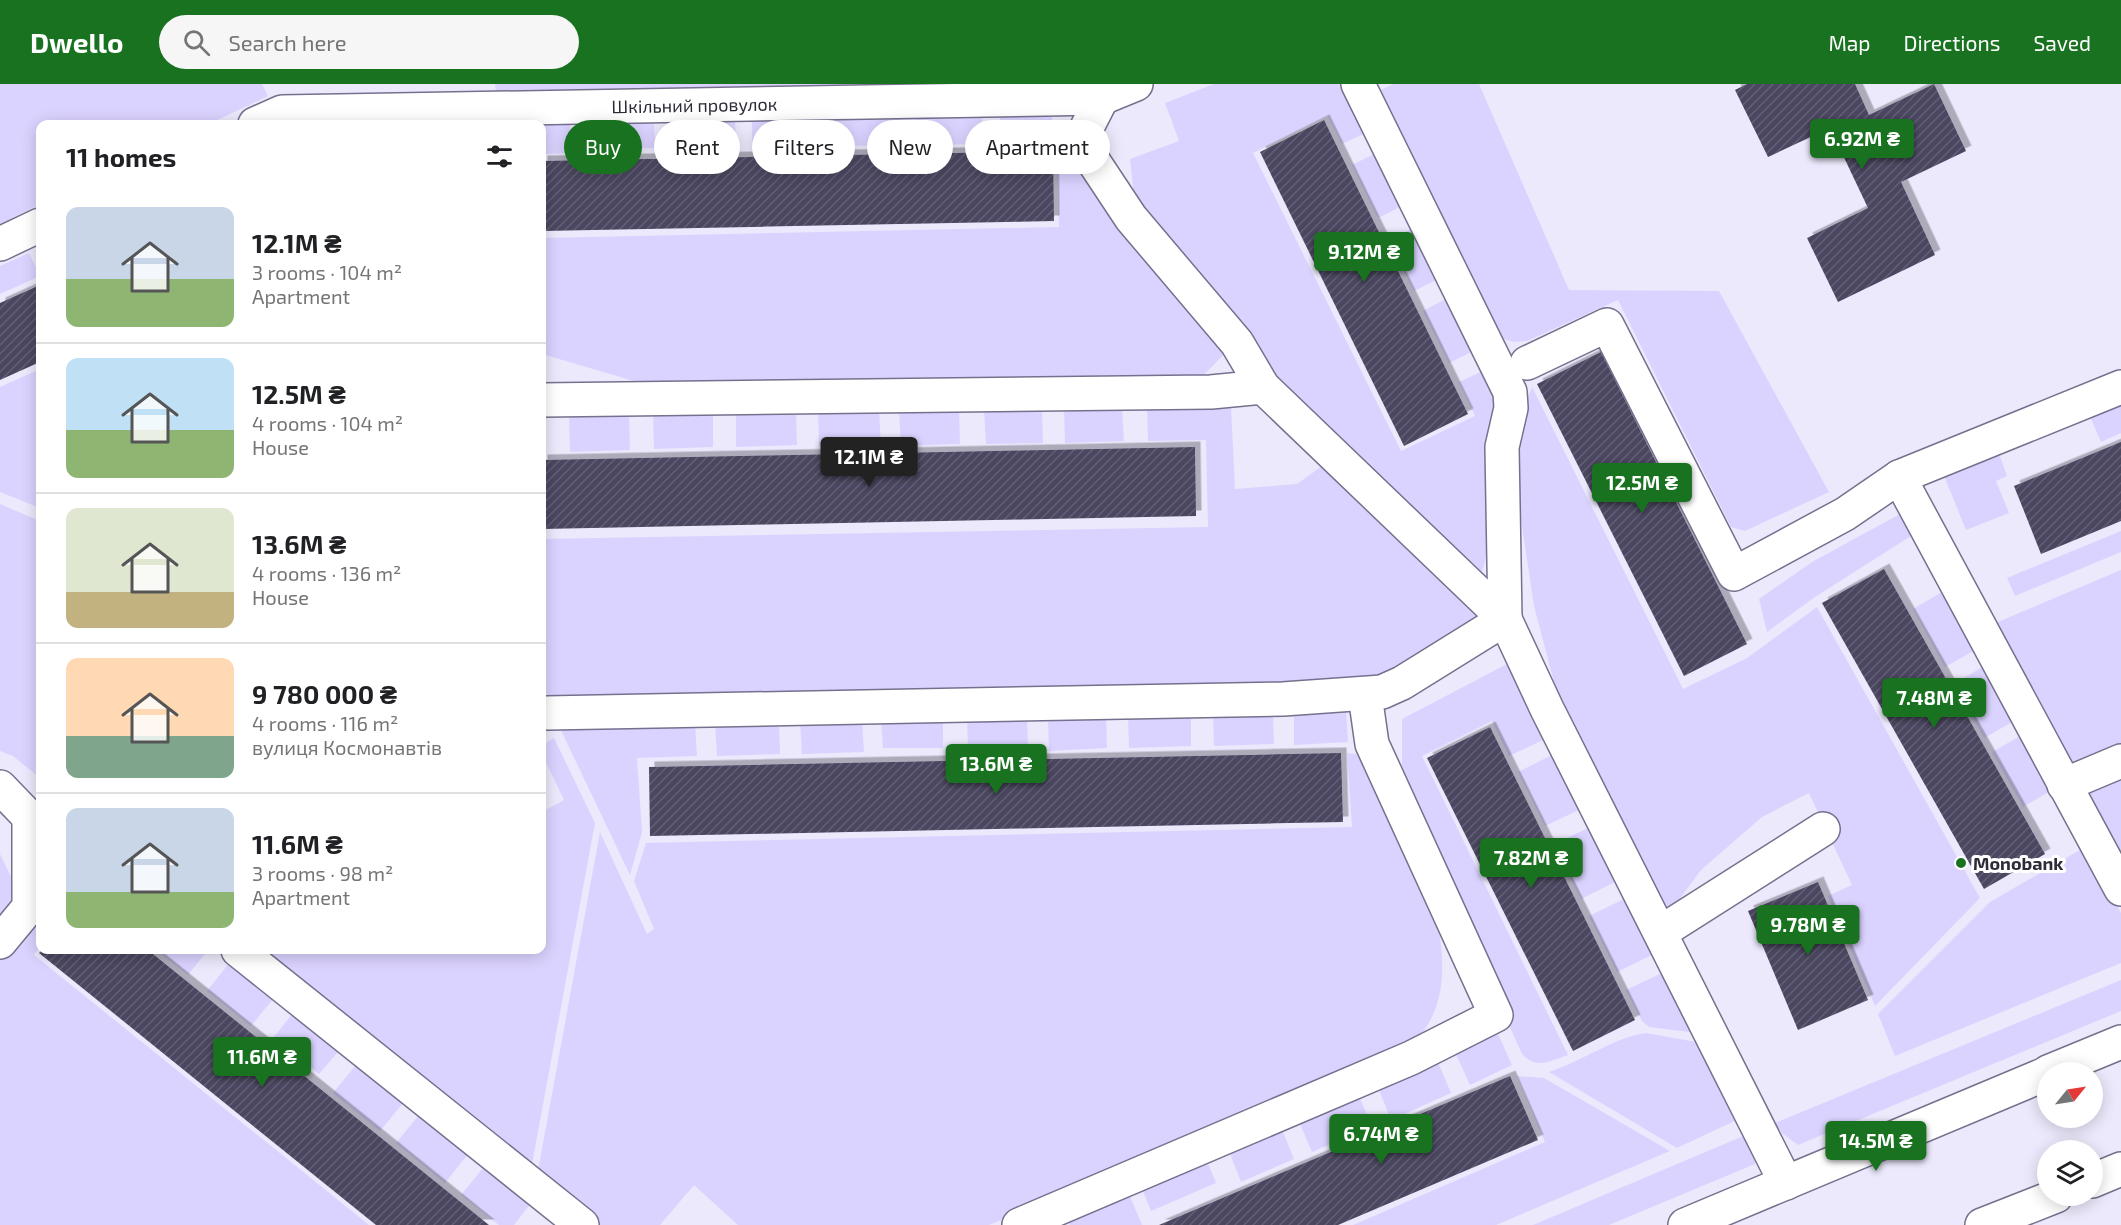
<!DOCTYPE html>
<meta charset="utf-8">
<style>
:root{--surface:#fff;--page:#f6f6f6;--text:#202124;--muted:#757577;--line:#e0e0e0;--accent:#18721f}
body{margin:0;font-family:"Exo 2",sans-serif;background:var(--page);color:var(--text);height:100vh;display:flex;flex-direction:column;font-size:22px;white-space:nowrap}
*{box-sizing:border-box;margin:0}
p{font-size:20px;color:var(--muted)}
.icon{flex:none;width:33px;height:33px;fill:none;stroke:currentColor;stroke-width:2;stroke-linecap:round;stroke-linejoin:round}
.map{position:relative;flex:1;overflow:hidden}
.sheet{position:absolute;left:36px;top:36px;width:510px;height:834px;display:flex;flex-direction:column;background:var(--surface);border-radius:12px;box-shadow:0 3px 15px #0003}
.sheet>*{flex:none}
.hud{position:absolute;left:564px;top:36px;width:570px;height:54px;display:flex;gap:12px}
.needle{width:39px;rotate:60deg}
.controls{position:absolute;left:2037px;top:978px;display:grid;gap:12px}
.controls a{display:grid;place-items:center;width:66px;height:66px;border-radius:50%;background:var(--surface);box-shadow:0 3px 15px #0003;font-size:30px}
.price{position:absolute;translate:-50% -51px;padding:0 14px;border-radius:6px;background:var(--accent);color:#fff;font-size:20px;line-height:39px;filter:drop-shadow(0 2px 3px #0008)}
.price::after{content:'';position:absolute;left:50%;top:36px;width:18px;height:14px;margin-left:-9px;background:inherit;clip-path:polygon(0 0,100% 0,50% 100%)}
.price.active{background:#222;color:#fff}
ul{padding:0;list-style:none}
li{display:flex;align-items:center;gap:18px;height:150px;padding:0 30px}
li+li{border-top:2px solid var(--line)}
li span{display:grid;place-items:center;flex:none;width:168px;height:120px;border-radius:12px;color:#555}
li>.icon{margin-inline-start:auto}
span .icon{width:72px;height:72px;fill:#fffc;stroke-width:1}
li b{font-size:26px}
h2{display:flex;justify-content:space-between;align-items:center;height:72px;padding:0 30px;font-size:26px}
.tag{padding:0 21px;border-radius:27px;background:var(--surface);box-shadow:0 3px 15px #0003;font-size:21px;line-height:54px}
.tag.active{background:var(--accent);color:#fff}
header{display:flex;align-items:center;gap:36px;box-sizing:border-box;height:84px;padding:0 30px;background:var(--accent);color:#fff}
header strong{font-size:28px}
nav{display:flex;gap:33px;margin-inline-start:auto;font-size:21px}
.search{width:420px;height:54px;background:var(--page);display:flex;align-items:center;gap:15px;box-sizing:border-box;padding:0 21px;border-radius:33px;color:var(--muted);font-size:22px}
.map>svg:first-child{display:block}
.grass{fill:#dbd3ff}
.building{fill:url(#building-hatch);filter:url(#shadow)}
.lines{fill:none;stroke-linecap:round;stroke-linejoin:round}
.minor-casing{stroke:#76708d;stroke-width:36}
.minor{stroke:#fff;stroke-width:33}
.poi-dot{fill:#18721f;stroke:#fff;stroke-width:2}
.labels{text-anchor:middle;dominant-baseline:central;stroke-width:6;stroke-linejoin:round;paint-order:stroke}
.street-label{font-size:18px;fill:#2d2b37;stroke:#fff}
.poi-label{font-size:18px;font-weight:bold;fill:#2d2b37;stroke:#fff;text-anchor:start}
</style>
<header>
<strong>Dwello</strong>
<div class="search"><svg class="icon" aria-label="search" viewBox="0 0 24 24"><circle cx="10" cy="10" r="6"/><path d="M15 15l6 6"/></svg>Search here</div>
<nav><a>Map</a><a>Directions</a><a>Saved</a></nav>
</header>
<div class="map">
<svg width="2121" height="1141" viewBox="0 0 2121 1141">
<defs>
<pattern id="building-hatch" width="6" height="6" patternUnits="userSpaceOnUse" patternTransform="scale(1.5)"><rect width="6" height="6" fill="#4c4661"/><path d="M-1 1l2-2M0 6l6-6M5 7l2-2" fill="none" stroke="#635e75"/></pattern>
<filter id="shadow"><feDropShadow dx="5.5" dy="-5.5" stdDeviation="0" flood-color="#0004"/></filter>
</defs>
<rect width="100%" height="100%" fill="#ece9fc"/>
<g class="grass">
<polygon points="0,0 262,0 268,12 209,40 40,40 40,120 0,140"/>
<polygon points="495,0 954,0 496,9"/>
<polygon points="1214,0 1346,0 1370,47 1342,60 1328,32 1253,69 1401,367 1475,332 1459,298 1487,285 1504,319 1485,478 1478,499 1370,394 1242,256 1136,131 1130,75 1179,57 1165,19"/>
<polygon points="1393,0 1479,0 1569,206 1719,207 1829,408 1745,447 1731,443 1618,216 1527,257 1514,258 1501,254 1373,10"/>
<polygon points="982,33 983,60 916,61 916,34"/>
<polygon points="1000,33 1052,33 1053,59 1000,60"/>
<polygon points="901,34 901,61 836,62 835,35"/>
<polygon points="815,35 815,62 752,63 752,36"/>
<polygon points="735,36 736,63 672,64 671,37"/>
<polygon points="654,37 655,64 590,65 589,38"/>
<polygon points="570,38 571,69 542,70 542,40 504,40"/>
<polygon points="1057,67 1066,67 1232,262 1200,295 644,300 542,270 542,154 1059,143"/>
<polygon points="1380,67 1406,120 1378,134 1352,81"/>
<polygon points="1417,142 1442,193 1414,207 1389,156"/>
<polygon points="29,169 40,192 0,210 0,182"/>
<polygon points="1451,212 1477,265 1449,279 1423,227"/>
<polygon points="40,285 40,424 0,408 0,303"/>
<polygon points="1532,303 1683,605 1747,574 1817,523 1980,814 1875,922 1828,812 1852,801 1809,709 1762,733 1701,786 1666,833 1561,625 1534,522 1510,363"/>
<polygon points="2121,317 2121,349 2101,358 2089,330"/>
<polygon points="1231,322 1235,405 1297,400 1326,379 1475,525 1476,534 1380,597 551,619 542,599 542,455 1208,443 1206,356 1148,357 1147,323"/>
<polygon points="1122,323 1124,357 1065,359 1064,324"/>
<polygon points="1042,324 1043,359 986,360 984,325"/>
<polygon points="899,326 959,326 960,360 901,362"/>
<polygon points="796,327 797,361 736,363 736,328"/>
<polygon points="818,327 879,327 881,361 819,362"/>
<polygon points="653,329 713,329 713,363 654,365"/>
<polygon points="629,330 630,366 570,368 569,331"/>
<polygon points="1997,364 2007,392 1996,397 2009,429 1966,446 1942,387"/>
<polygon points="0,420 40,437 40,694 13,672 0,667"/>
<polygon points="1900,430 1911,452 1815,513 1767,548 1759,515 1812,478"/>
<polygon points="2121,447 2121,468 2015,512 2007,494"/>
<polygon points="2121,486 2121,664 2067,686 1993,540"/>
<polygon points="1942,508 1975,566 1945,583 1913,525"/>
<path d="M1509,579L1547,654L1509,672L1492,637L1422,672L1568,971C1550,977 1537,986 1522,970L1402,704V635Z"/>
<polygon points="1984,582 2014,637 1984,654 1954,600"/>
<polygon points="1346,628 1348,658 1294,661 1294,629"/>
<polygon points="1273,629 1274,660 1214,662 1213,630"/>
<polygon points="1191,630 1191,662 1129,664 1128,631"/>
<polygon points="1106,631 1107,664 1049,667 1048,633"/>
<polygon points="1027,633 1028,665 968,667 967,634"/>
<polygon points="943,634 943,664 883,664 881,635"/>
<polygon points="862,635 864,668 802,670 800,636"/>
<polygon points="779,637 780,670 717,672 715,638"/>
<polygon points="695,638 697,672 637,674 642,748 630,791 558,640"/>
<polygon points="2022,651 2052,706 2023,723 1992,668"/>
<polygon points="554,654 595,739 532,1080 254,866 542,866 542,728 564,716 542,670 542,661"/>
<path d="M1347,669L1362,671L1436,830C1446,878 1449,932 1406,964L989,1141H738L694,1101L660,1141H597L537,1092L600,748L647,850L654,845L634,797L646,759L1352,743Z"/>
<polygon points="1556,669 1583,724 1545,742 1518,688"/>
<polygon points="2121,689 2121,782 2079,706"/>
<polygon points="1592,742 1619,796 1581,815 1553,761"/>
<polygon points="2085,763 2121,829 2121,879 1895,972 1878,930 1990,818"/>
<polygon points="0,770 21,813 0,842"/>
<polygon points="1628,813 1656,869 1617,888 1589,832"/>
<polygon points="40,826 40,862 34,871 369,1141 0,1141 0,875"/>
<polygon points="156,866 208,866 188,891"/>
<polygon points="234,873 278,909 251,942 207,907"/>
<polygon points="1666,887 1697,949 1649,943 1642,937 1626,906"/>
<polygon points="2121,896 2121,927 1798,1061 1782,1049 1775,1039"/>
<polygon points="297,924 344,961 319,990 274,953"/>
<path d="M1646,949L1702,959L1741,1034L1677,1064L1549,988C1578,979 1620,951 1646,949Z"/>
<polygon points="1498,950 1512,981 1470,1001 1455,968"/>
<polygon points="361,975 408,1013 380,1047 333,1009"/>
<polygon points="1437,976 1451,1009 1391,1036 1377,1001"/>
<polygon points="1517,992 1544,994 1670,1067 1496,1141 1353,1141 1545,1058"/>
<polygon points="1358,1010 1372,1042 1312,1068 1298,1035"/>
<polygon points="423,1026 472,1065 445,1099 396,1059"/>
<polygon points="1281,1043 1294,1075 1241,1098 1228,1065"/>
<polygon points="1748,1050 1756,1071 1755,1080 1609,1141 1533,1141"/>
<polygon points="1206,1075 1216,1099 1151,1127 1141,1102"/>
<polygon points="488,1078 534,1115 514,1141 499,1141 461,1111"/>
<polygon points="1128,1108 1142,1141 1070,1141 1067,1134"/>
</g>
<g class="building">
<polygon points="1747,0 1855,0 1869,31 1934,0 1966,67 1901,98 1935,171 1838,218 1807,154 1868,124 1830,44 1768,73 1735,6"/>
<polygon points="1324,36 1468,330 1404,362 1260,68"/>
<polygon points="1053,67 1054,137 542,147 542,77"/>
<polygon points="40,201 40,278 0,296 0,219"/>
<polygon points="1601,268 1747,560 1684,592 1537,300"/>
<polygon points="2121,358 2121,437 2041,470 2014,402"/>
<polygon points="1195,363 1196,432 542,445 542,376"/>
<polygon points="1884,485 2045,770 1984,805 1822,519"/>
<polygon points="1490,643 1635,936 1573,967 1427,674"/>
<polygon points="1341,669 1343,738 650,752 649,683"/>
<polygon points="1818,798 1868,916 1798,946 1748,827"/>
<polygon points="42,866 148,866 489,1141 376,1141 39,869"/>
<polygon points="1510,992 1538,1056 1338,1141 1159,1141"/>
</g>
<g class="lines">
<defs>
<g id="minor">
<polyline points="1358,0 1510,308 1511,324 1502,363 1505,535"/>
<polyline points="1102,14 1080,57 1131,134 1237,259 1263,303 1505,535 1547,625 1786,1099"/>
<path id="s1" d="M255,40L282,28L1102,14L1136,0"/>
<polyline points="0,160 40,141"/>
<polyline points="1527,279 1607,241 1734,490 1845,430 1899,393"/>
<polyline points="2121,303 1899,393 2121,805"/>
<polyline points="542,316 1211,308 1263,303"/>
<polyline points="547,629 1283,615 1382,608 1402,599 1505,535"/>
<polyline points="2064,701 2121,677"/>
<polyline points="0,703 29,733 40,736"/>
<polyline points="1661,848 1823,745"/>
<polyline points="0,858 29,823 29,733"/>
<polyline points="238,866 582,1141"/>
<polyline points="2048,988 2121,958"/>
<polyline points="2092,1097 2121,1085"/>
<polyline points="1019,1141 1411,974 1496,931 1372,660 1365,611"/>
<polyline points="1685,1141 2048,989"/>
<polyline points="1982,1141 2056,1112"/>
</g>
</defs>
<use href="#minor" class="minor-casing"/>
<use href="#minor" class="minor"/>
</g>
<circle class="poi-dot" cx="1961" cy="779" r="6"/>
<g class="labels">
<g class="street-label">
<text stroke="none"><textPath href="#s1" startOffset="442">Шкільний провулок</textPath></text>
</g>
<g class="poi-label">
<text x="1973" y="779">Monobank</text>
</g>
</g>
</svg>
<div class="controls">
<a><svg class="needle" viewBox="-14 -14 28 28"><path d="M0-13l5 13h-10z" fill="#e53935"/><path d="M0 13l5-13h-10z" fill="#757577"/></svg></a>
<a><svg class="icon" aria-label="layers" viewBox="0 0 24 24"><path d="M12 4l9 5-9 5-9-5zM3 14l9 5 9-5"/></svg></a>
</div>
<b class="price" style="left:1862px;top:86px">6.92M ₴</b>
<b class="price" style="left:1364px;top:199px">9.12M ₴</b>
<b class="price active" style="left:869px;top:404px">12.1M ₴</b>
<b class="price" style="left:1642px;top:430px">12.5M ₴</b>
<b class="price" style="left:1934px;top:645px">7.48M ₴</b>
<b class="price" style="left:996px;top:711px">13.6M ₴</b>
<b class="price" style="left:1531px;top:805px">7.82M ₴</b>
<b class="price" style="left:1808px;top:872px">9.78M ₴</b>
<b class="price" style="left:262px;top:1004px">11.6M ₴</b>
<b class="price" style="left:1381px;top:1081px">6.74M ₴</b>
<b class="price" style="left:1876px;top:1088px">14.5M ₴</b>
<div class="hud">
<a class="tag active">Buy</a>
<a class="tag">Rent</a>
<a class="tag">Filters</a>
<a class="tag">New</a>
<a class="tag">Apartment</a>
</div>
<section class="sheet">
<h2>11 homes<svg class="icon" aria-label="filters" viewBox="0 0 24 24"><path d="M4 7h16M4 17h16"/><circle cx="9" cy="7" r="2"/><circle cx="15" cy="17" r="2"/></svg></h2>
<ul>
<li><span style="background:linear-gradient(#c9d6e8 60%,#8fb573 0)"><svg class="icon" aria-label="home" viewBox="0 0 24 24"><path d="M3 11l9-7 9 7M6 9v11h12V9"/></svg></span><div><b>12.1M ₴</b><p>3 rooms · 104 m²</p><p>Apartment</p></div></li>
<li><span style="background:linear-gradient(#bfe0f5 60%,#8fb573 0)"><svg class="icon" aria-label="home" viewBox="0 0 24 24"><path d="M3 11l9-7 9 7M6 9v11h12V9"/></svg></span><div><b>12.5M ₴</b><p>4 rooms · 104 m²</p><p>House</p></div></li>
<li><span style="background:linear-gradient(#dfe7d0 70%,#c2b280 0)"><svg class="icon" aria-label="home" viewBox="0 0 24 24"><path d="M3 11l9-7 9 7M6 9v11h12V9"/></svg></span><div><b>13.6M ₴</b><p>4 rooms · 136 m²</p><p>House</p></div></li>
<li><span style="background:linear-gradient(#ffd9b3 65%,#7fa58c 0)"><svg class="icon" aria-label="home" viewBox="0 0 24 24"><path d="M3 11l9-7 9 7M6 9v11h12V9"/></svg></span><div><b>9 780 000 ₴</b><p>4 rooms · 116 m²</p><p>вулиця Космонавтів</p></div></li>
<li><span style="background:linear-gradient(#c9d6e8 70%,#8fb573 0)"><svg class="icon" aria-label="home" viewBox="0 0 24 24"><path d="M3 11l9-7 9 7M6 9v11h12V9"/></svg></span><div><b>11.6M ₴</b><p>3 rooms · 98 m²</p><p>Apartment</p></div></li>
</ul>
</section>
</div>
